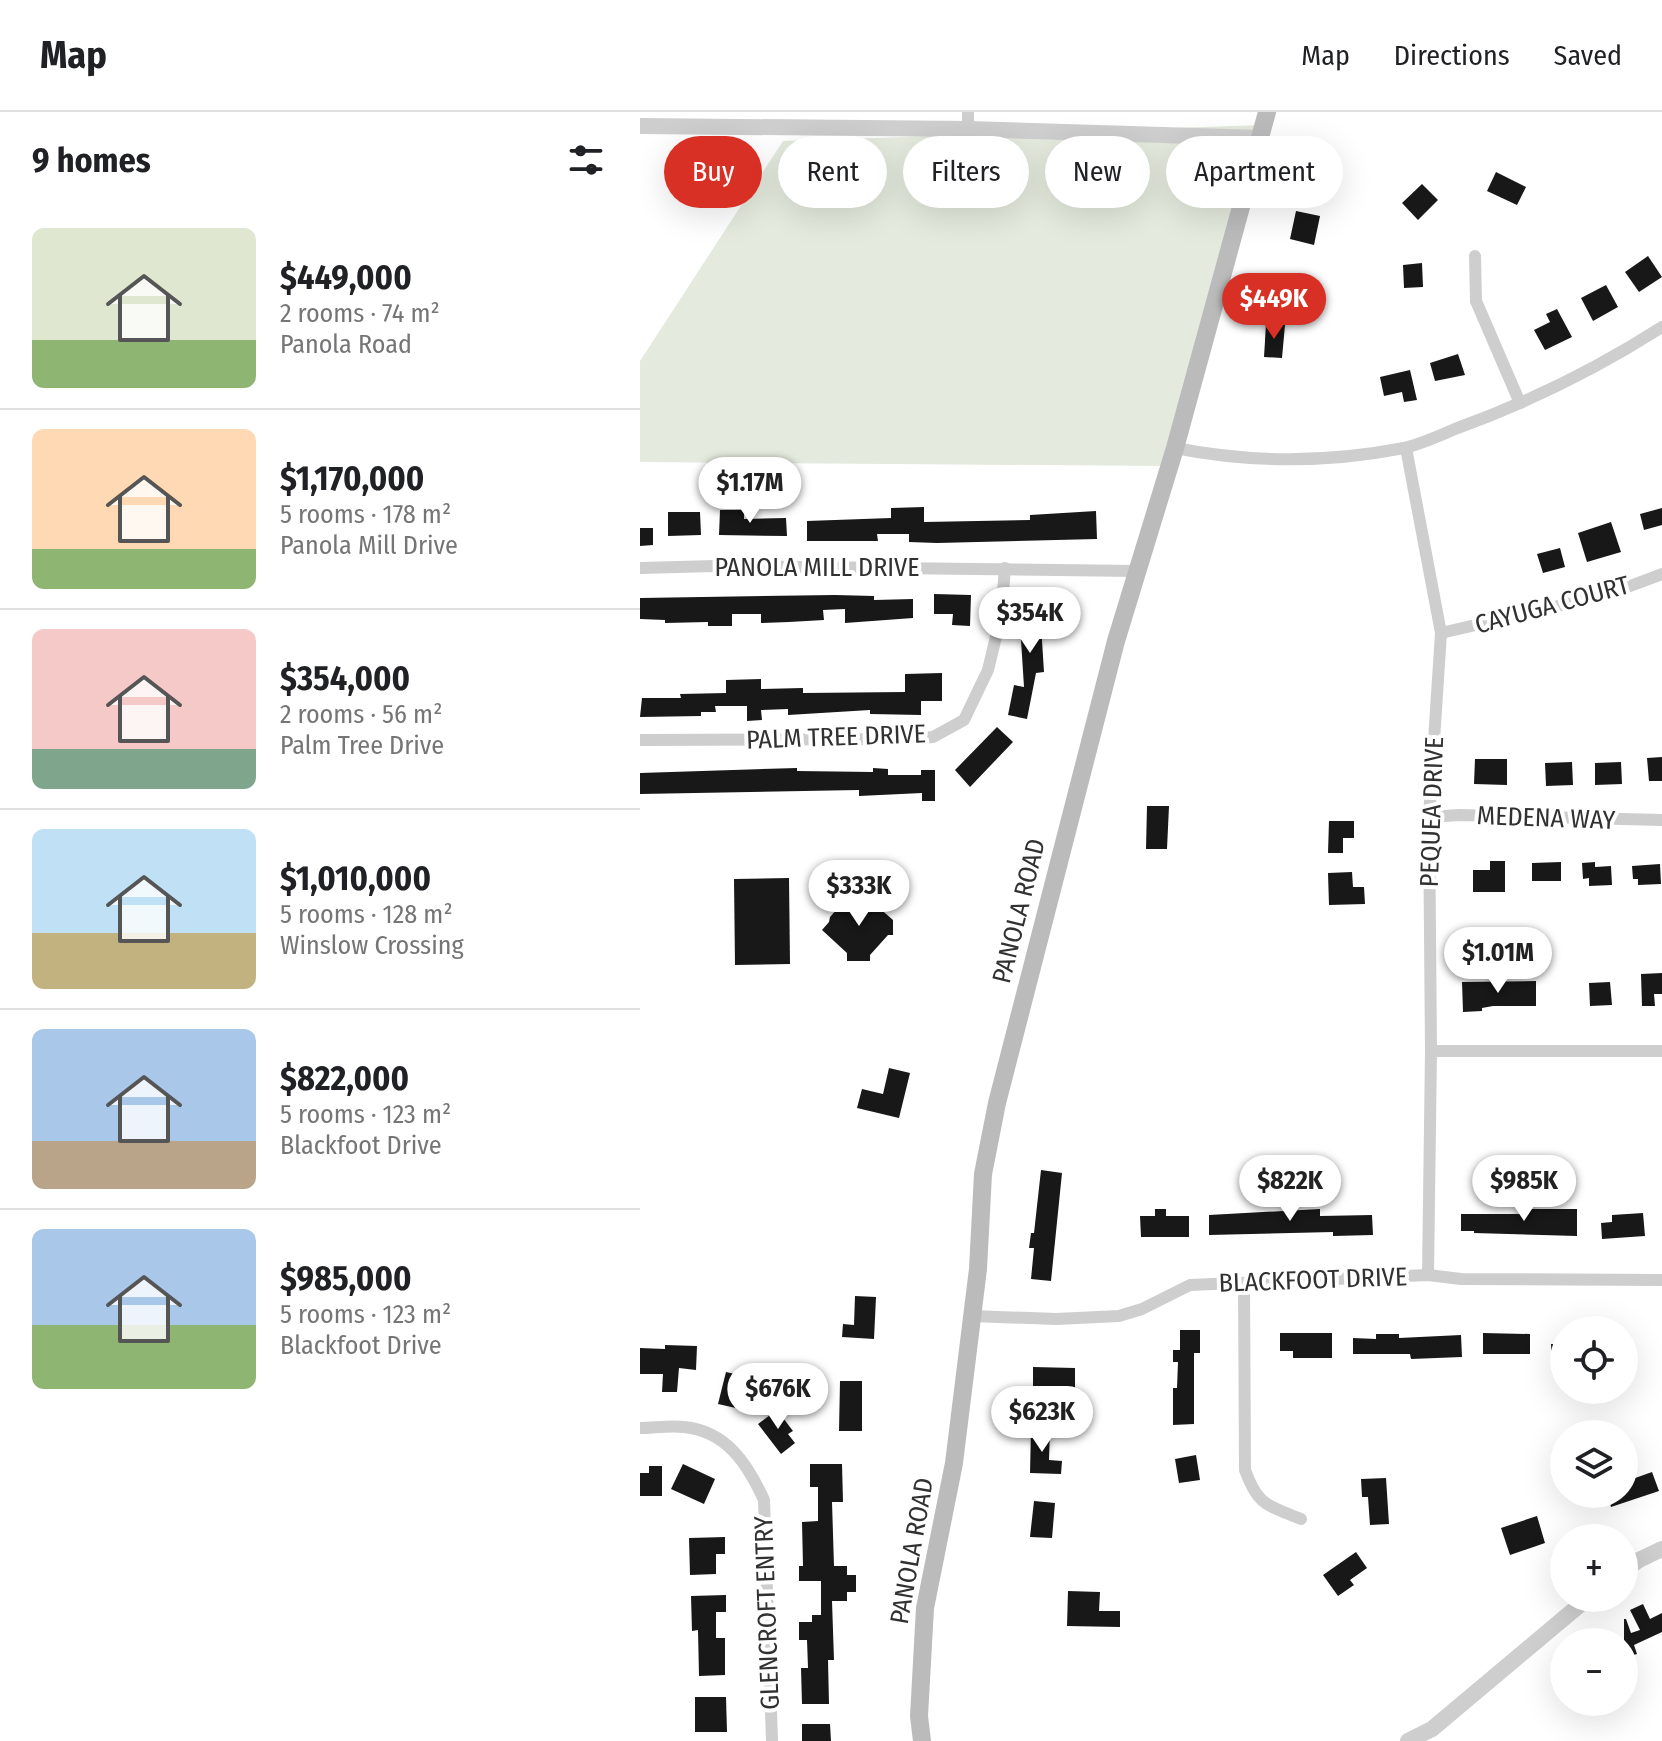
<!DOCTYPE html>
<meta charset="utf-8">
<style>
:root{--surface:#fff;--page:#f6f6f6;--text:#202124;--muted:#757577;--line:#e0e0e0;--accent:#d93025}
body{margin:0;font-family:"Fira Sans Condensed",sans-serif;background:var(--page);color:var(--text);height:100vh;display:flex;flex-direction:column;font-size:30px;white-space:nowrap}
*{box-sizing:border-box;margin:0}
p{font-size:26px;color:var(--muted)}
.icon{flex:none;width:44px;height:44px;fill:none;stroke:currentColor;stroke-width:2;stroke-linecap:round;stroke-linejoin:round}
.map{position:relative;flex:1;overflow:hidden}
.drawer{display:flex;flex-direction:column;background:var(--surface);width:640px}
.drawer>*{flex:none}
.guide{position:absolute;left:24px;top:24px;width:760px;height:72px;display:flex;gap:16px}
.tools{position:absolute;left:910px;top:1204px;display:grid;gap:16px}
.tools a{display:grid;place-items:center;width:88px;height:88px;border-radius:50%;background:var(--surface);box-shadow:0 8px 32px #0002;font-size:40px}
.price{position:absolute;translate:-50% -68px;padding:0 18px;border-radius:28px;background:#fff;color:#222;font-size:26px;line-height:52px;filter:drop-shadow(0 2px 4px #0008)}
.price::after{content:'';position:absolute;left:50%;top:48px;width:24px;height:18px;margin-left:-12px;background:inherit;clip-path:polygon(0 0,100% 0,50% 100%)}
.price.active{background:var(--accent);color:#fff}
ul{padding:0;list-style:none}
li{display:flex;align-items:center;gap:24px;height:200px;padding:0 32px}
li+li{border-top:2px solid var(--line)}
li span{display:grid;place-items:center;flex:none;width:224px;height:160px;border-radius:12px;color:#555}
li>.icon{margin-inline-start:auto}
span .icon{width:96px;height:96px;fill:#fffc;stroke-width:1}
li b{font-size:34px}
h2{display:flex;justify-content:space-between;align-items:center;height:96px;padding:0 32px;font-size:34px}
.pill{padding:0 28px;border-radius:36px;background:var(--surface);box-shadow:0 8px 32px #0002;font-size:28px;line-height:72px}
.pill.active{background:var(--accent);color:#fff}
header{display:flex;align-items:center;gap:48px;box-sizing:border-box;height:112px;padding:0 40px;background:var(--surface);border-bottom:2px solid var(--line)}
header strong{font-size:38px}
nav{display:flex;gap:44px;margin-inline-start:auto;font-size:28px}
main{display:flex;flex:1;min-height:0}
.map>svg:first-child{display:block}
.green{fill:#e4eadd}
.building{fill:#181818}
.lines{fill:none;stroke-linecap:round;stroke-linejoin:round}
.minor{stroke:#cecece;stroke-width:12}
.tertiary{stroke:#cecece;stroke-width:16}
.secondary{stroke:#bbb;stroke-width:18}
.labels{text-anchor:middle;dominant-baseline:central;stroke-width:8;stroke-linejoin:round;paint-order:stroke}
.street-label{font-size:26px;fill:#313131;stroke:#fff}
</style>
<header>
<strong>Map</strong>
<nav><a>Map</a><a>Directions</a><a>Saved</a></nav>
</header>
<main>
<section class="drawer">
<h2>9 homes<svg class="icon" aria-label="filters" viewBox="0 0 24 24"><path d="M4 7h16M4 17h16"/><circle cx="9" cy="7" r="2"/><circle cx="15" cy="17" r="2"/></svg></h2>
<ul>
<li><span style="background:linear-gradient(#dfe7d0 70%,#8fb573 0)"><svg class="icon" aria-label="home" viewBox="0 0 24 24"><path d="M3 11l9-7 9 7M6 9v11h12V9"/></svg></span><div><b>$449,000</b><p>2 rooms · 74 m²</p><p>Panola Road</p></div></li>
<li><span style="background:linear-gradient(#ffd9b3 75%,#8fb573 0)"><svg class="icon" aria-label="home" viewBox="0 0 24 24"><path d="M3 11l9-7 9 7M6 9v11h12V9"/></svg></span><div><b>$1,170,000</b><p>5 rooms · 178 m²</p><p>Panola Mill Drive</p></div></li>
<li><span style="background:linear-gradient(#f6c9c9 75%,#7fa58c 0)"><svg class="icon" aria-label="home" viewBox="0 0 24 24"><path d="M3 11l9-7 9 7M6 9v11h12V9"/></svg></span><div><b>$354,000</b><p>2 rooms · 56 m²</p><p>Palm Tree Drive</p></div></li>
<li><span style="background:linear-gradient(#bfe0f5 65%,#c2b280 0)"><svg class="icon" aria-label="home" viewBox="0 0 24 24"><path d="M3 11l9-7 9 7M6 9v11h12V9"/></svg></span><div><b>$1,010,000</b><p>5 rooms · 128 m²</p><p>Winslow Crossing</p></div></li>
<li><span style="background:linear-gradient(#a9c7e8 70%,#b9a48a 0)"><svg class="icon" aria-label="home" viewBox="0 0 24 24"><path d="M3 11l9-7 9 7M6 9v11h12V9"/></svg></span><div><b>$822,000</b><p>5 rooms · 123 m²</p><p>Blackfoot Drive</p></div></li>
<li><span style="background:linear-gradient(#a9c7e8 60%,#8fb573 0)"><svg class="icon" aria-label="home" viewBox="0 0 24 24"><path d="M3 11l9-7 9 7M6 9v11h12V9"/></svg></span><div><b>$985,000</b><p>5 rooms · 123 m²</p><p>Blackfoot Drive</p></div></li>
</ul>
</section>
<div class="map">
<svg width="1022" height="1629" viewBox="0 0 1022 1629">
<rect width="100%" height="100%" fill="#fff"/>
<polygon class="green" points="622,13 525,354 0,350 0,249 143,29"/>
<g class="building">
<polygon points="856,60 886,75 877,93 847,79"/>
<polygon points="782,72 798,88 778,108 762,91"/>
<polygon points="656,99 680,104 674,133 650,127"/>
<polygon points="1008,144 1022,165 999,180 985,160"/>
<polygon points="782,151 783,175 764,176 763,153"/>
<polygon points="966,173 978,195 953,209 941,186"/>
<polygon points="917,197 932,225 905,238 894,218 910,210 906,202"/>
<polygon points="626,212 645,213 642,246 624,245"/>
<polygon points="818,242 825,263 795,269 790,251"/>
<polygon points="770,258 777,288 764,290 762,280 744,284 740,265"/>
<polygon points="284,395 284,410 390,408 390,403 456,399 457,427 297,431 269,430 269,422 237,422 238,429 167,429 167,409 251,406 251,396"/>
<polygon points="1022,396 1022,413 1004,418 1000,402"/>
<polygon points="80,398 104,398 104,407 146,406 147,424 79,423"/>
<polygon points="28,400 60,400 61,423 28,424"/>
<polygon points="971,410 981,440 947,450 938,421"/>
<polygon points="0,416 13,416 13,433 0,434"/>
<polygon points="920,436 925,455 903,461 897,442"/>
<polygon points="387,479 405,479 405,513 401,513 404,560 396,561 387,607 368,603 374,573 384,575 381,528 387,528"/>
<polygon points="294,482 331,483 330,514 312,513 313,502 294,502"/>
<polygon points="195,483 234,484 234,488 273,487 273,506 205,511 205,497 183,498 184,508 149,510 121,511 121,502 92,502 92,514 68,514 68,510 25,511 25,508 0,507 0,486"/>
<polygon points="302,561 302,589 281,589 281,603 230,602 230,598 148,603 148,597 121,598 122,608 107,609 107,594 75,594 76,600 61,600 61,604 0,605 2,586 41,586 40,582 86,581 86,568 121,567 121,577 163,576 163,581 265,580 265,562"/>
<polygon points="357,615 373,630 330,675 315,658"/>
<polygon points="1022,645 1022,669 1009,669 1007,646"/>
<polygon points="835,647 867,647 867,673 834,672"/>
<polygon points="932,650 933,673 906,674 905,651"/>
<polygon points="981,650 982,672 955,673 955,651"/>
<polygon points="157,656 157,659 233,660 233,656 248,657 248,663 281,663 281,658 295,658 295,689 282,689 282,681 219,684 219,678 0,682 0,661"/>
<polygon points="507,694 529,694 527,737 506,737"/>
<polygon points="689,709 714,709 714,726 703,726 703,741 688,741"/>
<polygon points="850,749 865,749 865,780 833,780 833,758 850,758"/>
<polygon points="921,750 921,769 892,769 892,751"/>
<polygon points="955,750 955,755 971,754 972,773 949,774 949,766 943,767 942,751"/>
<polygon points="1020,752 1021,772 998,773 998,767 993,767 992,754"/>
<polygon points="712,760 713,775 724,775 725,792 689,793 688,761"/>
<polygon points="149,766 150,852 95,853 94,767"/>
<polygon points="206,787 229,787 253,808 253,823 248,823 230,843 230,849 207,849 207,841 182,818 189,810 190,805"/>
<polygon points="1022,861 1022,882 1014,882 1015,894 1002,894 1001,862"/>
<polygon points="896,869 896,894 853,894 842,896 842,899 823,900 822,870"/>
<polygon points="970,870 972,893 950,894 949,871"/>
<polygon points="249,956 270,961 259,1006 217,996 222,977 243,982"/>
<polygon points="401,1058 422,1061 411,1169 391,1167 394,1136 389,1136 391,1121 394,1121"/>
<polygon points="515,1097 526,1097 526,1104 549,1104 549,1125 501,1125 500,1104 515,1104"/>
<polygon points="680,1097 680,1104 732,1103 733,1123 693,1124 693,1120 569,1123 569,1103"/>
<polygon points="889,1097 937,1097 937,1124 834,1121 834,1119 821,1119 821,1102 889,1102"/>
<polygon points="1003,1101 1005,1124 962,1127 961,1111 972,1110 972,1103"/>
<polygon points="215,1184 236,1185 234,1227 202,1225 203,1212 214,1213"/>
<polygon points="540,1218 560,1218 560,1241 554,1241 554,1312 533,1313 533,1276 537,1276 538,1250 533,1250 533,1238 540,1238"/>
<polygon points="640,1221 692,1221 692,1246 653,1246 653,1239 640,1239"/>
<polygon points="843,1221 890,1222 890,1242 843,1242"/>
<polygon points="736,1222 759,1222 759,1226 821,1223 822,1245 771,1247 770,1242 713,1242 713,1226 736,1227"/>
<polygon points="911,1232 924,1232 924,1247 912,1248"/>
<polygon points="25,1233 57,1234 56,1258 39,1256 37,1280 22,1280 23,1262 0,1262 0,1236 25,1237"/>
<polygon points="393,1255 435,1256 435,1277 393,1276"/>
<polygon points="86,1260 117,1267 109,1299 78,1292"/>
<polygon points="200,1269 222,1269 222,1319 199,1319"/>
<polygon points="137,1298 153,1319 148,1322 155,1331 141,1342 118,1312"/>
<polygon points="391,1316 410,1317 409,1348 422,1349 421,1362 390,1361"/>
<polygon points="556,1343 560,1368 539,1371 535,1347"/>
<polygon points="43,1352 75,1367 64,1392 31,1377"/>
<polygon points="170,1352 202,1352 203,1390 192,1390 194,1454 207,1454 207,1463 216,1463 216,1480 207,1480 207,1489 192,1489 194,1548 188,1548 189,1592 162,1592 161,1556 168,1556 167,1528 159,1528 159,1510 172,1510 172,1503 181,1503 181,1469 159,1469 159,1454 163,1454 162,1410 178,1409 178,1375 170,1375"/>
<polygon points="9,1354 22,1354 22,1384 0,1384 0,1361 9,1361"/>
<polygon points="1012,1360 1019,1379 971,1395 967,1382 984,1382 984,1370"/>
<polygon points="746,1366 749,1412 730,1413 728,1385 722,1385 721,1367"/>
<polygon points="394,1389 415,1391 412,1426 390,1425"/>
<polygon points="897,1404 905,1431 870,1443 861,1416"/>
<polygon points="85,1425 85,1442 76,1442 76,1462 50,1463 49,1426"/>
<polygon points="716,1440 727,1456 710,1468 714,1473 698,1484 683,1463"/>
<polygon points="428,1479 460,1480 459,1499 480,1499 480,1515 427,1514"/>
<polygon points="86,1483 86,1500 76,1500 76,1526 85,1526 85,1563 59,1564 58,1518 52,1519 51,1484"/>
<polygon points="1003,1492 1010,1507 1022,1501 1022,1520 994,1533 997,1542 984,1546 984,1507 986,1507 991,1521 1000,1518 990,1498"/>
<polygon points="55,1585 86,1585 87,1620 55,1620"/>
<polygon points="162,1612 190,1612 191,1629 162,1629"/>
</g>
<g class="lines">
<g class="minor">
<polyline points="328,17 328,0"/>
<polyline points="835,144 836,189 880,291"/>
<path d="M535,336C611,351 687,351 764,336C781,332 799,324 815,317C887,291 958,256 1022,215"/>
<polyline points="766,336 801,521 789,705 791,939 788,1163"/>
<polyline points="0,456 75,454 497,459"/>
<polyline points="801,521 966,483 1022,462"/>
<polyline points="0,628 269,627 293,625 324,608 348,558 361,504 365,456"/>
<polyline points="789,705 819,703 1022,708"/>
<polyline points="791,939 1022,939"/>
<path d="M604,1171L605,1358C618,1394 627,1393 661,1407"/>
<polyline points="331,1204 416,1207 479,1204 502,1197 550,1173 788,1163 821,1167 1022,1168"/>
<path d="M0,1316C14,1316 30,1313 44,1315C87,1319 108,1353 124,1388L132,1629"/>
</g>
<g class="tertiary">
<polyline points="0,14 328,17 621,26"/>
<polyline points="984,1458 999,1448 1022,1437"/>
<polyline points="768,1629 792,1617 948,1486"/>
</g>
<polyline class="secondary" points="282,1629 279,1604 285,1496 314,1351 338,1157 343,1062 357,991 476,529 535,336 627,0"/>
</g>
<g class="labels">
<g class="street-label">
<text x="177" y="455">PANOLA MILL DRIVE</text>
<text transform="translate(912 493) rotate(-15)">CAYUGA COURT</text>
<text transform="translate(196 625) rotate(-2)">PALM TREE DRIVE</text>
<text transform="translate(792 700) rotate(-88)">PEQUEA DRIVE</text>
<text transform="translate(906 706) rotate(2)">MEDENA WAY</text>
<text transform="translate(379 799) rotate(-76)">PANOLA ROAD</text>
<text transform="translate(673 1168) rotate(-2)">BLACKFOOT DRIVE</text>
<text transform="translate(272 1439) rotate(-80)">PANOLA ROAD</text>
<text transform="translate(127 1501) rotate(-92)">GLENCROFT ENTRY</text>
</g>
</g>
</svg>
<div class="tools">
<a><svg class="icon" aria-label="locate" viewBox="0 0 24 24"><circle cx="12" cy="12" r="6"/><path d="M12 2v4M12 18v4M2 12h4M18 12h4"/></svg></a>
<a><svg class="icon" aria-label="layers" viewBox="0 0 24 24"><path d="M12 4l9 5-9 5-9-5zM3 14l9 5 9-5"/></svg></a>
<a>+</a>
<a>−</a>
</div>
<b class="price active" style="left:634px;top:229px">$449K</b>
<b class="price" style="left:110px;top:413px">$1.17M</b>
<b class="price" style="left:390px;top:543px">$354K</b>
<b class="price" style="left:219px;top:816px">$333K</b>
<b class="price" style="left:858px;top:883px">$1.01M</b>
<b class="price" style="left:650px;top:1111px">$822K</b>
<b class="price" style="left:884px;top:1111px">$985K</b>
<b class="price" style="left:138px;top:1319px">$676K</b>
<b class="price" style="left:402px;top:1342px">$623K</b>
<div class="guide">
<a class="pill active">Buy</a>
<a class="pill">Rent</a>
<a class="pill">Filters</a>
<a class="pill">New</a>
<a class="pill">Apartment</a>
</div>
</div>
</main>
